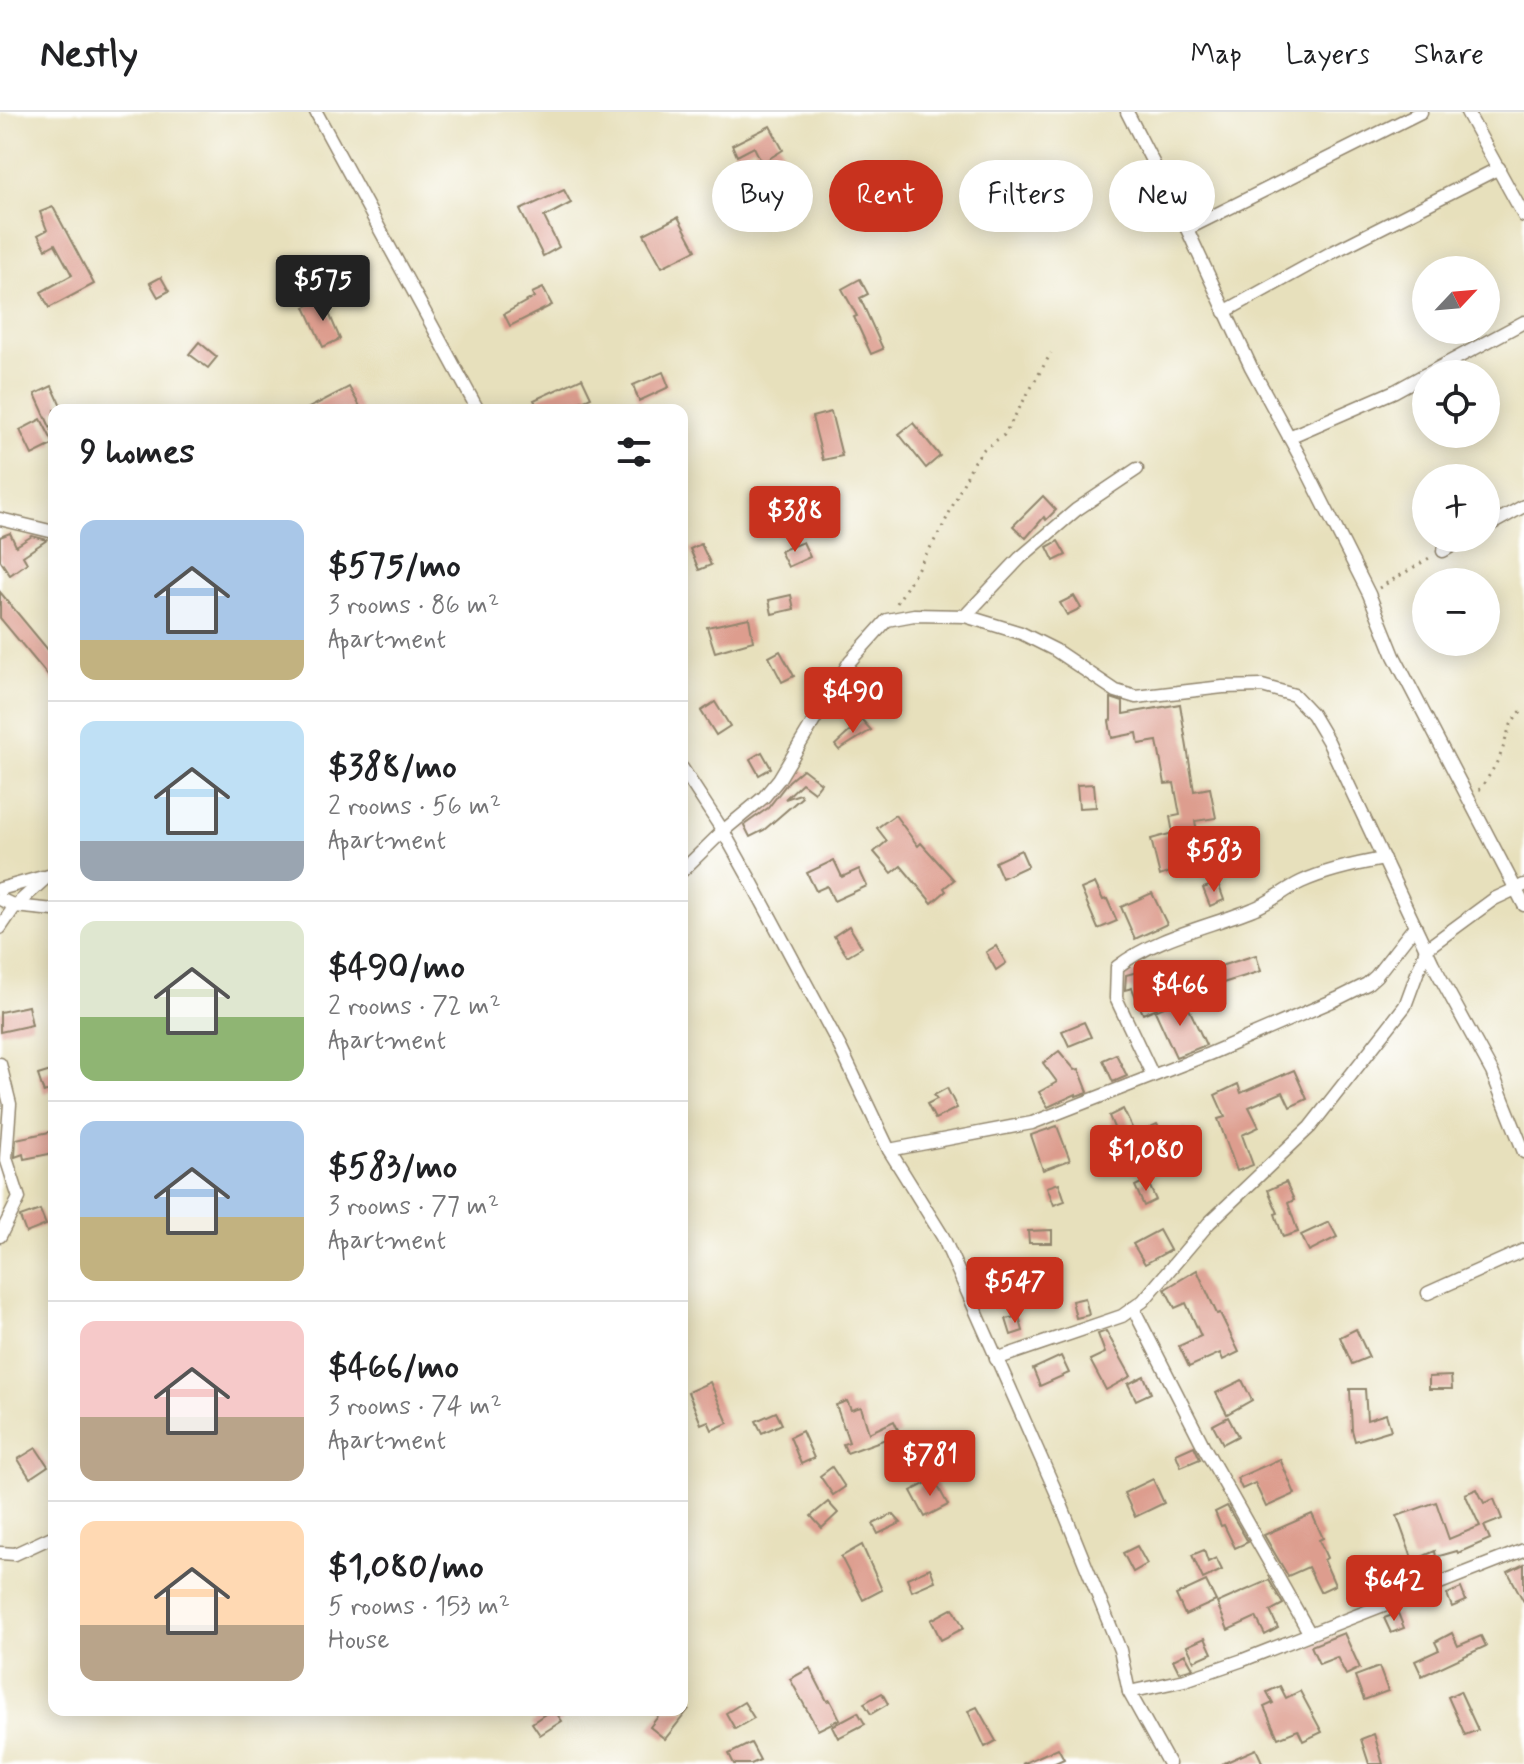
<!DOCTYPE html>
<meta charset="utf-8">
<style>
:root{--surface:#fff;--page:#f6f6f6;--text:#202124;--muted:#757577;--line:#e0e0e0;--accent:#c8321e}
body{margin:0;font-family:Mynerve,sans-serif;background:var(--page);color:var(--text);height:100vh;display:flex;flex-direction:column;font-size:30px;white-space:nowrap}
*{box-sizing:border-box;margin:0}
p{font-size:26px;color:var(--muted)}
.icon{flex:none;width:44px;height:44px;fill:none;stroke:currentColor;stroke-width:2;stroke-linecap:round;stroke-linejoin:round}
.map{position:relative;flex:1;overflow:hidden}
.details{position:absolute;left:48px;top:292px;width:640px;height:1312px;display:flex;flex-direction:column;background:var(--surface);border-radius:16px;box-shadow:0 4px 20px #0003}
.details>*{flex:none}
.hud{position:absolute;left:712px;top:48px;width:692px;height:72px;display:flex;gap:16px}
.needle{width:52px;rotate:64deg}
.fabs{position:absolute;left:1412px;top:144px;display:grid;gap:16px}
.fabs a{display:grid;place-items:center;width:88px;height:88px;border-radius:50%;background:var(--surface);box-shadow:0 4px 20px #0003;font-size:40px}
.price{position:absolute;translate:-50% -68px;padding:0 18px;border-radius:8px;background:var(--accent);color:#fff;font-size:26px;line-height:52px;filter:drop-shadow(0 2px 4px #0008)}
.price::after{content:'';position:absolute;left:50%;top:48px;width:24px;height:18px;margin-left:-12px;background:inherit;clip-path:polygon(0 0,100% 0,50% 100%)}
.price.on{background:#222;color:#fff}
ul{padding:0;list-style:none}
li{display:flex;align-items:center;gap:24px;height:200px;padding:0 32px}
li+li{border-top:2px solid var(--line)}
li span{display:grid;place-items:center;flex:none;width:224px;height:160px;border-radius:16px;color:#555}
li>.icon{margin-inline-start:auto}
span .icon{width:96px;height:96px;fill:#fffc;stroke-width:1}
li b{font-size:34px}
h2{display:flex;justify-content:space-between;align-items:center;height:96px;padding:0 32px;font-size:34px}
.pill{padding:0 28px;border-radius:36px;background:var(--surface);box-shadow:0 4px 20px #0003;font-size:28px;line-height:72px}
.pill.on{background:var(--accent);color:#fff}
header{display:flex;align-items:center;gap:48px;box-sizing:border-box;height:112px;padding:0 40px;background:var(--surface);border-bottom:2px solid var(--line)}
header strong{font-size:38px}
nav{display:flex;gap:44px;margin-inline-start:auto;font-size:28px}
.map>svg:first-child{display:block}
.building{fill:#dd9d8e}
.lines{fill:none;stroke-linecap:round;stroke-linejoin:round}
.street-casing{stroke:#91856d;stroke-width:15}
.path{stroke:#91856d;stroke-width:3;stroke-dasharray:2 6;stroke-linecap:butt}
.street{stroke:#fff;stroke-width:12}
</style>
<header>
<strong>Nestly</strong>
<nav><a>Map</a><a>Layers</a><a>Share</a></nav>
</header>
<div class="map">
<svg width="1524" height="1652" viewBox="0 0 1524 1652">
<rect width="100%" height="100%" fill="#fff"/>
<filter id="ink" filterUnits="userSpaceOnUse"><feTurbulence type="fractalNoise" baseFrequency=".0125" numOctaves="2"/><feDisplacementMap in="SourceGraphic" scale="16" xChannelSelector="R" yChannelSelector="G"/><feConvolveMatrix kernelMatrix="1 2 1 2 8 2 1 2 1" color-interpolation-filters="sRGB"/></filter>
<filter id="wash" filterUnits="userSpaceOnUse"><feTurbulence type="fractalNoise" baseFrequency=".006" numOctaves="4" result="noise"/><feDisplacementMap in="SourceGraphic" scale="32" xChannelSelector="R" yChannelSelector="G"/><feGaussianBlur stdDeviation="1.8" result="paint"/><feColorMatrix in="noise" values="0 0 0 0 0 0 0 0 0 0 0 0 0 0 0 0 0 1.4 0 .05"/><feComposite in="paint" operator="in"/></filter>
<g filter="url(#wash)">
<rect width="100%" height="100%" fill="#e7e0bc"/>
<g id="blocks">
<g class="building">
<polygon points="770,14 783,38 762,51 754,35 737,44 732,33"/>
<polygon points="564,78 571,91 544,105 559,135 543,144 520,98"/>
<polygon points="53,95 94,172 49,196 41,180 72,163 55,132 46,137 38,123 47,118 40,100"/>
<polygon points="678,105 696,138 662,155 644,122"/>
<polygon points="161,165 169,179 158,185 150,171"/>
<polygon points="860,167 868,182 860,186 883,237 871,242 854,205 857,204 842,177"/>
<polygon points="543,176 552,193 510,214 504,202 534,185 532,181"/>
<polygon points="323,187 340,227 323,235 305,195"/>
<polygon points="199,230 217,245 208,256 189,242"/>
<polygon points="663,260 669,275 639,289 633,273"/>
<polygon points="582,266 591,285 562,298 539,298 534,288"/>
<polygon points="52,274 63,298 54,298 54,324 35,282"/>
<polygon points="349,275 362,298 305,298"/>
<polygon points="831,300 842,344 823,348 812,305"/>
<polygon points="41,307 54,332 32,343 20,318"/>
<polygon points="913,311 940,344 926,356 899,322"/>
<polygon points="1043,384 1056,398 1046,408 1044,405 1026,426 1013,414"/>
<polygon points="10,421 16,434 32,424 47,428 23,444 27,451 10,463 0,448 0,425"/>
<polygon points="1058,429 1066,443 1054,449 1047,435"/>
<polygon points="803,430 810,445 788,455 780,439"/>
<polygon points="701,432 711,453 699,458 690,437"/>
<polygon points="0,480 54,545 54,571 0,506"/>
<polygon points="791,483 794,497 772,502 769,488"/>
<polygon points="1074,484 1081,496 1067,503 1060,491"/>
<polygon points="749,506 753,529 715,540 707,515"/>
<polygon points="780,539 794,564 782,570 769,545"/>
<polygon points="1111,586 1123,590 1123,602 1180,592 1194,679 1210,676 1216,706 1195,709 1205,760 1186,765 1183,755 1160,764 1151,727 1173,721 1170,705 1180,703 1174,671 1165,672 1157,629 1139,632 1137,621 1112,626 1109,609 1111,608"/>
<polygon points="715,590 730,614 716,623 701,599"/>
<polygon points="862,608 871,618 839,638 835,633"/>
<polygon points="762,640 771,656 759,663 750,647"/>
<polygon points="803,657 821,671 814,680 802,671 785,687 800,682 802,685 764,718 750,725 744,713 768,696 789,669"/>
<polygon points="1094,672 1096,695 1079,696 1077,673"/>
<polygon points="895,703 918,734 921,731 954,768 944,776 946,779 932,791 901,754 892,761 874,740 887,729 877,716"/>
<polygon points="1021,738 1028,754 1002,766 995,750"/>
<polygon points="834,748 842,765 859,757 867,774 834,789 827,774 816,779 807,761"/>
<polygon points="1095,771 1103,788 1107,787 1117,809 1098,817 1081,777"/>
<polygon points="1218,771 1224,788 1210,794 1203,776"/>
<polygon points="1152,781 1167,812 1135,827 1121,795"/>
<polygon points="849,814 862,835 847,844 834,824"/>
<polygon points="996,834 1006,851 996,858 986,840"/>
<polygon points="1256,843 1261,859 1207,876 1201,860"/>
<polygon points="1141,859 1157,896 1143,902 1132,876 1125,878 1126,863"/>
<polygon points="1184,886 1206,933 1176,945 1155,899"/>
<polygon points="28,894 32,913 0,920 0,900"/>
<polygon points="1084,910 1091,925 1069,934 1062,919"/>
<polygon points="1059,939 1075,958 1079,957 1088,980 1076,984 1076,982 1048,995 1039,980 1057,970 1043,951"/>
<polygon points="1116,942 1127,964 1113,970 1103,948"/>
<polygon points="54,958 54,977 44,981 38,963"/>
<polygon points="1294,958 1307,987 1290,995 1283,980 1249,995 1259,1015 1242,1023 1253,1053 1237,1059 1218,1007 1225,1005 1215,983 1238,972 1241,981"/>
<polygon points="947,976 957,996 935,1007 927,992 937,987 934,983"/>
<polygon points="1123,997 1135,1022 1157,1012 1165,1028 1185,1016 1195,1035 1152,1056 1143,1036 1126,1044 1109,1004"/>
<polygon points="1057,1014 1070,1048 1043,1058 1031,1023"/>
<polygon points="54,1019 54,1041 24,1047 23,1042 15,1045 16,1027"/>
<polygon points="1147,1068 1156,1088 1144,1094 1135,1074"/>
<polygon points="1286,1070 1294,1088 1288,1091 1298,1120 1283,1125 1275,1102 1278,1101 1268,1078"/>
<polygon points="1059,1071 1065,1089 1054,1093 1047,1075"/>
<polygon points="40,1098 46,1113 26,1121 20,1105"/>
<polygon points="1329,1110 1337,1125 1309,1139 1301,1123"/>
<polygon points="1052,1118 1052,1131 1029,1131 1028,1119"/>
<polygon points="1159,1118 1170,1138 1145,1152 1133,1132"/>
<polygon points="1197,1158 1217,1202 1220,1201 1239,1240 1223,1248 1220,1241 1189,1255 1179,1234 1201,1224 1186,1191 1175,1196 1165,1177"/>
<polygon points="1085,1186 1089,1203 1076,1206 1072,1189"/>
<polygon points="1019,1204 1023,1219 1011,1223 1006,1207"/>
<polygon points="1356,1217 1369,1245 1352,1252 1340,1225"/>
<polygon points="1106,1219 1131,1264 1106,1278 1090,1248 1105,1241 1098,1222"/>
<polygon points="1061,1244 1069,1261 1040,1274 1033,1257"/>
<polygon points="1144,1264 1151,1281 1136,1288 1128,1272"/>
<polygon points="1451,1264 1452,1277 1429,1277 1429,1265"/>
<polygon points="1242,1268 1252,1288 1227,1302 1216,1281"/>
<polygon points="710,1270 728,1311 712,1318 708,1309 701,1312 688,1280"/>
<polygon points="1350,1277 1365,1277 1367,1308 1386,1302 1391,1318 1355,1329 1352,1318"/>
<polygon points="847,1289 851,1298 861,1295 869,1321 894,1309 900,1322 847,1341 843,1332 849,1330 836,1293"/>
<polygon points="776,1300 782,1312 762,1321 756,1309"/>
<polygon points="1228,1305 1238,1324 1223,1332 1213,1313"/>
<polygon points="802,1319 814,1346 801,1352 790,1325"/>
<polygon points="1194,1334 1200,1347 1181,1355 1176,1342"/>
<polygon points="36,1336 48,1354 30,1366 18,1347"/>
<polygon points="1280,1347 1295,1382 1266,1395 1255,1371 1242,1377 1237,1366"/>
<polygon points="832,1355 845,1375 833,1383 820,1364"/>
<polygon points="934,1367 948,1393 925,1405 911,1379"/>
<polygon points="1153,1367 1164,1391 1135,1405 1124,1381"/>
<polygon points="1477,1377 1484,1391 1494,1387 1502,1407 1484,1414 1490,1427 1458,1441 1457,1439 1436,1445 1435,1439 1413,1449 1397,1404 1436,1390 1449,1427 1480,1414 1465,1382"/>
<polygon points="828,1390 838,1401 822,1416 811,1404"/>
<polygon points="1227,1394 1248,1430 1235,1436 1224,1413 1221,1414 1215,1400"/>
<polygon points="893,1402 901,1411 878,1422 873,1412"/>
<polygon points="1312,1402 1323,1426 1319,1428 1327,1446 1324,1448 1335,1473 1320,1480 1308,1455 1288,1464 1264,1423"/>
<polygon points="862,1433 882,1478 863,1488 841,1445"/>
<polygon points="1137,1434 1147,1452 1133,1460 1123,1441"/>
<polygon points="1204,1438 1208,1450 1216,1446 1222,1458 1203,1467 1192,1443"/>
<polygon points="1524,1452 1524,1490 1508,1460"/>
<polygon points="930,1456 935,1469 912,1479 907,1466"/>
<polygon points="1269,1468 1283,1492 1270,1499 1278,1516 1265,1523 1256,1505 1228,1518 1217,1491"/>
<polygon points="1206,1469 1216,1489 1185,1503 1176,1483"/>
<polygon points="1461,1476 1466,1489 1452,1495 1447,1482"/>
<polygon points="953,1496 964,1516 941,1528 931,1508"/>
<polygon points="1398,1501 1404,1516 1391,1521 1384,1506"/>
<polygon points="1344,1521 1360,1556 1346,1563 1337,1545 1319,1552 1311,1534"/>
<polygon points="1452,1521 1458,1534 1481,1524 1486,1534 1422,1564 1415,1549 1439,1538 1435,1530"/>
<polygon points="1205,1526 1212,1541 1194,1549 1187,1534"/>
<polygon points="1185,1542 1193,1556 1179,1560 1173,1548"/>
<polygon points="1379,1555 1388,1579 1364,1588 1355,1564"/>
<polygon points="810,1556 827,1589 830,1588 840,1607 818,1618 790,1567"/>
<polygon points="1280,1574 1286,1586 1300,1579 1322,1620 1303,1629 1298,1618 1278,1626 1264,1595 1273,1591 1267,1580"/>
<polygon points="1460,1579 1478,1618 1465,1623 1448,1585"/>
<polygon points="882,1581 888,1592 871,1602 864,1591"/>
<polygon points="744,1590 754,1606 735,1617 726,1601"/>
<polygon points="977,1595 996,1629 985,1635 968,1599"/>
<polygon points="551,1598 554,1598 562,1609 540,1623 532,1611"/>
<polygon points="663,1598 688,1598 665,1627 650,1615"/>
<polygon points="858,1600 865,1612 838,1626 832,1614"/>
<polygon points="1374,1622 1383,1652 1369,1652 1361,1627"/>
<polygon points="751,1631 760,1648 751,1652 734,1652 729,1642"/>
<polygon points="1058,1636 1064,1647 1053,1652 1022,1652"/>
<polygon points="1256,1637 1263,1652 1222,1652"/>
</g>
</g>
</g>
<g filter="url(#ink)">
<use href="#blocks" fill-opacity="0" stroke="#91856d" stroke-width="2"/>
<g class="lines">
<defs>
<g id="street">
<polyline points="316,0 478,298"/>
<polyline points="1127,0 1187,117 1251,255 1300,345 1369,482 1394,544 1524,793"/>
<polyline points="1467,0 1524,104"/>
<polyline points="1187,117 1421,0"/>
<polyline points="1224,200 1329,142 1499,56"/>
<polyline points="1427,262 1524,210"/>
<polyline points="1289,325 1395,279 1426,262"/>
<polyline points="0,407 54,420"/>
<polyline points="1486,415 1524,394"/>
<polyline points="1443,439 1466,426"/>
<polyline points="965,504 1020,446 1076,398 1137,357"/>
<polyline points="682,656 723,719 752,771 840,935 889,1038 943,1125 1056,1380 1120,1538 1129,1580 1169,1652"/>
<polyline points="682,759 723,719 764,685 779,667 850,549 887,508 914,503 965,504 1021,521 1055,538 1116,579 1136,585 1223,575 1262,574 1294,583 1312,602 1328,629 1433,852 1492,960 1524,1040"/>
<polyline points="0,777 43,765"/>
<polyline points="0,787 15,794 54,798"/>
<polyline points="0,816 15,794 48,764"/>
<polyline points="0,952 10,992 6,1046 19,1086 0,1124"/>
<path d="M1152,962L1116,886L1117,855C1156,825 1208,815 1253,797C1270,791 1284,778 1301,770C1327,758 1355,752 1384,747"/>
<polyline points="889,1038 1032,1011 1209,942 1337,887 1367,872 1376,864 1415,814"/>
<polyline points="1428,1181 1524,1138"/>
<polyline points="1133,1196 1205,1337 1310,1522"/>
<polyline points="996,1247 1122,1204 1143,1189 1209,1111 1310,1015 1405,894 1426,837 1494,787 1524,773"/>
<polyline points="0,1441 15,1442 54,1424"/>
<polyline points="1129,1580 1185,1568 1243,1548 1524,1438"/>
</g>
</defs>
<use href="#street" class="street-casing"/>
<g class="path">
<polyline points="1379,476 1431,445"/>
<polyline points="897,491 942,416 974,349 984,337 1004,323 1051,241"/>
<path d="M1479,678C1487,668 1494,656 1500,644C1508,625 1507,610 1524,597"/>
</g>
<use href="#street" class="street"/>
</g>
</g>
</svg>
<div class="fabs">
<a><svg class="needle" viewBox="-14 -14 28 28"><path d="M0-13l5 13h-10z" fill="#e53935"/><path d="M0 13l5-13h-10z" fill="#757577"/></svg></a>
<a><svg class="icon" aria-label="locate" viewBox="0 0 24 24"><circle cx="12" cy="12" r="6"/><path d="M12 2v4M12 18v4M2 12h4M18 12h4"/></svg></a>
<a>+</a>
<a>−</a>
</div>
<b class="price on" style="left:323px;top:211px">$575</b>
<b class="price" style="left:795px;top:442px">$388</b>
<b class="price" style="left:853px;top:623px">$490</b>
<b class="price" style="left:1214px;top:782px">$583</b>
<b class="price" style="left:1180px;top:916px">$466</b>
<b class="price" style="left:1146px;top:1081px">$1,080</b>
<b class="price" style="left:1015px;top:1213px">$547</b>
<b class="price" style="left:930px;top:1386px">$781</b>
<b class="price" style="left:1394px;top:1511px">$642</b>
<div class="hud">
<a class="pill">Buy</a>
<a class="pill on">Rent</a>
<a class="pill">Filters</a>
<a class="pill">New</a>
</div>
<section class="details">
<h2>9 homes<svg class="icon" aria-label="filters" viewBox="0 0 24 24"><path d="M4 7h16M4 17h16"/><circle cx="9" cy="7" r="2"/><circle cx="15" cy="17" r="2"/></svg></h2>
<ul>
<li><span style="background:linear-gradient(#a9c7e8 75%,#c2b280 0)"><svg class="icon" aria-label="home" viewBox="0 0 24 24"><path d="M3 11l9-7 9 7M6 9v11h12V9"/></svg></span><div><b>$575/mo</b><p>3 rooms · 86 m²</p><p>Apartment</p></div></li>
<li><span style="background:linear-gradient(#bfe0f5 75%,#9aa5b1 0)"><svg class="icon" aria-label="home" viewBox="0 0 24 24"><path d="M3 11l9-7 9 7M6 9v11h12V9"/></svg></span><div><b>$388/mo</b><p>2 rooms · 56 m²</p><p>Apartment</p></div></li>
<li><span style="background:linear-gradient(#dfe7d0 60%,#8fb573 0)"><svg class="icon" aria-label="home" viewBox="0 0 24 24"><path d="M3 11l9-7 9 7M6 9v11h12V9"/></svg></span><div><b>$490/mo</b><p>2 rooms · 72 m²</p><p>Apartment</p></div></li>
<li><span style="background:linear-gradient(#a9c7e8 60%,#c2b280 0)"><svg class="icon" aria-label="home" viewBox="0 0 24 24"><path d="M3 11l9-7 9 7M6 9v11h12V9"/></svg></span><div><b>$583/mo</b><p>3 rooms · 77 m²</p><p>Apartment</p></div></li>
<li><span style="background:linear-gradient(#f6c9c9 60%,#b9a48a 0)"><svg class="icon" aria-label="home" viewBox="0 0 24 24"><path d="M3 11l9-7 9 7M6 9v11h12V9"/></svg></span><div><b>$466/mo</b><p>3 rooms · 74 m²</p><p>Apartment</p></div></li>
<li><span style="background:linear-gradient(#ffd9b3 65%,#b9a48a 0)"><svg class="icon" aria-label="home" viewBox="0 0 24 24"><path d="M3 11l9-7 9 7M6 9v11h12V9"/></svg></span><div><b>$1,080/mo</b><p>5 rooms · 153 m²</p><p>House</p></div></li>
</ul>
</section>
</div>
